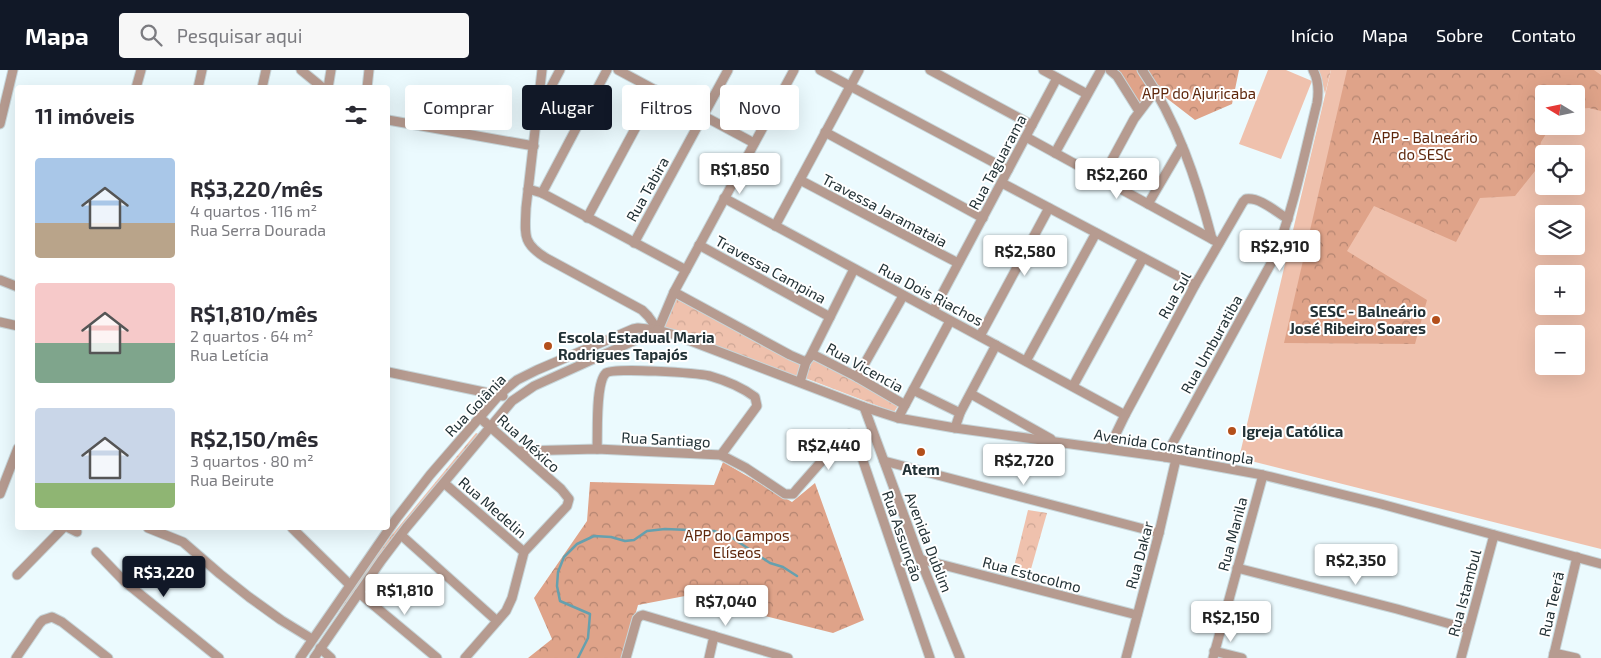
<!DOCTYPE html>
<html lang="pt">
<meta charset="utf-8">
<style>
:root{--surface:#fff;--page:#f7f7f7;--text:#2b2b33;--muted:#7c7c81;--accent:#111827}
body{margin:0;font-family:"Exo 2",sans-serif;background:var(--page);color:var(--text);height:100vh;display:flex;flex-direction:column;font-size:19px;white-space:nowrap}
*{box-sizing:border-box;margin:0}
p{font-size:16px;color:var(--muted)}
.icon{flex:none;width:28px;height:28px;fill:none;stroke:currentColor;stroke-width:2;stroke-linecap:round;stroke-linejoin:round}
.map{position:relative;flex:1;overflow:hidden}
.sheet{position:absolute;left:15px;top:15px;width:375px;height:445px;display:flex;flex-direction:column;background:var(--surface);border-radius:5px;box-shadow:0 5px 20px #0002}
.sheet>*{flex:none}
.hud{position:absolute;left:405px;top:15px;width:475px;height:45px;display:flex;gap:10px}
.needle{width:32px;rotate:280deg}
.fabs{position:absolute;left:1535px;top:15px;display:grid;gap:10px}
.fabs a{display:grid;place-items:center;width:50px;height:50px;border-radius:5px;background:var(--surface);box-shadow:0 5px 20px #0002;font-size:25px}
.price{position:absolute;translate:-50% -42px;padding:0 11px;border-radius:5px;background:#fff;color:#222;font-size:16px;line-height:32px;filter:drop-shadow(0 1px 2px #0008)}
.price::after{content:'';position:absolute;left:50%;top:30px;width:15px;height:11px;margin-left:-8px;background:inherit;clip-path:polygon(0 0,100% 0,50% 100%)}
.price.active{background:var(--accent);color:#fff}
ul{padding:0;list-style:none}
li{display:flex;align-items:center;gap:15px;height:125px;padding:0 20px}
li span{display:grid;place-items:center;flex:none;width:140px;height:100px;border-radius:5px;color:#555}
li>.icon{margin-inline-start:auto}
span .icon{width:60px;height:60px;fill:#fffc;stroke-width:1}
li b{font-size:21px}
h2{display:flex;justify-content:space-between;align-items:center;height:60px;padding:0 20px;font-size:21px}
.chip{padding:0 18px;border-radius:5px;background:var(--surface);box-shadow:0 5px 20px #0002;font-size:18px;line-height:45px}
.chip.active{background:var(--accent);color:#fff}
header{display:flex;align-items:center;gap:30px;box-sizing:border-box;height:70px;padding:0 25px;background:var(--accent);color:#fff}
header strong{font-size:24px}
nav{display:flex;gap:28px;margin-inline-start:auto;font-size:18px}
.search{width:350px;height:45px;background:var(--page);display:flex;align-items:center;gap:12px;box-sizing:border-box;padding:0 18px;border-radius:5px;color:var(--muted);font-size:19px}
.map>svg:first-child{display:block}
.green{fill:#efc1ad;fill-rule:evenodd}
.forest{fill:url(#forest-crowns)}
.park{fill:url(#park-crowns)}
.lines{fill:none;stroke-linecap:round;stroke-linejoin:round}
.stream{stroke:#66a0ae;stroke-width:2.5}
.minor-casing{stroke:#c7d6da;stroke-width:11}
.minor{stroke:#b69b90;stroke-width:9}
.poi-dot{fill:#b34f1b;stroke:#fff;stroke-width:2}
.labels{text-anchor:middle;dominant-baseline:central;stroke-width:4;stroke-linejoin:round;paint-order:stroke}
.park-label{font-size:15px;fill:#5e270c;stroke:#fff}
.street-label{font-size:15px;fill:#233236;stroke:#fff}
.poi-label{font-size:15px;font-weight:bold;fill:#233236;stroke:#fff;text-anchor:start}
</style>
<header>
<strong>Mapa</strong>
<div class="search"><svg class="icon" aria-label="search" viewBox="0 0 24 24"><circle cx="10" cy="10" r="6"/><path d="M15 15l6 6"/></svg>Pesquisar aqui</div>
<nav><a>Início</a><a>Mapa</a><a>Sobre</a><a>Contato</a></nav>
</header>
<div class="map">
<svg width="1601" height="588" viewBox="0 0 1601 588">
<defs>
<pattern id="forest-crowns" width="20" height="18" patternUnits="userSpaceOnUse" patternTransform="scale(1.25)"><rect width="20" height="18" fill="#dfa389"/><path d="M2 6a3 3 0 1 1 6 0M12 15a3 3 0 1 1 6 0" fill="none" stroke="#b48571"/></pattern>
<pattern id="park-crowns" width="20" height="18" patternUnits="userSpaceOnUse" patternTransform="scale(1.25)"><rect width="20" height="18" fill="#efc1ad"/><path d="M2 6a3 3 0 1 1 6 0M12 15a3 3 0 1 1 6 0" fill="none" stroke="#cda695"/></pattern>
</defs>
<rect width="100%" height="100%" fill="#ebfafe"/>
<g class="green">
<polygon points="1268,0 1286,0 1312,11 1281,89 1239,74"/>
<path d="M1331,0H1601V479L1239,388ZM1544,24H1576V56H1544ZM1544,84H1576V116H1544ZM1544,144H1576V176H1544ZM1544,204H1576V236H1544ZM1544,264H1576V296H1544Z"/>
</g>
<g class="forest">
<polygon points="1106,0 1239,0 1232,34 1195,50 1156,20 1139,41 1117,7"/>
<polygon points="1347,0 1594,0 1601,5 1601,41 1589,38 1576,39 1576,24 1544,24 1544,56 1551,56 1541,72 1535,101 1515,126 1480,128 1456,172 1374,136 1347,181 1427,230 1415,274 1284,273"/>
<polygon points="723,392 792,432 815,413 864,550 833,563 685,526 638,535 623,588 528,588 552,569 534,528 587,451 590,412 714,415"/>
</g>
<g class="park">
<polygon points="1318,0 1331,0 1325,24 1321,6"/>
<polygon points="672,227 804,295 808,285 898,336 894,342 800,306 798,309 657,255"/>
<polygon points="476,363 481,365 313,588 350,523 391,466"/>
<polygon points="1028,440 1047,443 1027,513 1011,509"/>
</g>
<g class="lines">
<polyline class="stream" points="578,588 588,568 590,544 560,531 557,516 558,502 564,487 577,474 594,466 611,467 625,471 634,470 647,461 665,459 714,461 731,467 770,493 783,497 797,506"/>
<defs>
<g id="minor">
<polyline points="301,0 323,18"/>
<path d="M542,0L526,138C525,165 522,173 546,188L642,240L648,246L658,260"/>
<polyline points="560,0 551,17 552,24 584,41"/>
<polyline points="618,0 754,73"/>
<polyline points="820,0 1008,100"/>
<polyline points="930,0 1032,55"/>
<polyline points="1043,0 1087,24"/>
<polyline points="1110,0 1117,6 1139,41"/>
<path d="M1142,0C1177,50 1197,111 1212,169"/>
<polyline points="136,18 141,0"/>
<polyline points="198,18 202,0"/>
<polyline points="262,18 266,0"/>
<polyline points="328,18 331,0"/>
<polyline points="367,18 369,0"/>
<polyline points="388,50 534,76"/>
<polyline points="0,54 13,0"/>
<polyline points="825,62 983,148"/>
<polyline points="1026,67 1219,173"/>
<polyline points="1055,83 1101,0"/>
<polyline points="1102,108 1134,49 1156,20"/>
<polyline points="800,110 958,193"/>
<polyline points="1002,113 1195,215"/>
<polyline points="528,119 542,123 686,200"/>
<polyline points="542,123 607,0"/>
<polyline points="724,128 1125,345"/>
<polyline points="1148,134 1182,76"/>
<polyline points="587,148 656,20"/>
<polyline points="775,156 859,0"/>
<polyline points="634,173 728,0"/>
<polyline points="699,175 830,247"/>
<polyline points="0,210 18,217"/>
<polyline points="674,222 790,285 806,292 810,287 854,199"/>
<polyline points="933,241 1057,8"/>
<polyline points="0,252 18,256"/>
<polyline points="658,260 674,222 794,0"/>
<polyline points="980,266 1049,138"/>
<polyline points="812,284 857,307 905,335"/>
<polyline points="1026,291 1096,163"/>
<polyline points="388,302 503,326"/>
<polyline points="857,307 903,226"/>
<polyline points="800,312 806,292"/>
<polyline points="1073,316 1143,188"/>
<polyline points="913,320 960,343"/>
<polyline points="971,324 1051,369"/>
<polyline points="864,337 920,489 960,588"/>
<polyline points="898,348 950,251"/>
<polyline points="955,358 960,343 996,275"/>
<path d="M1109,378L1125,345L1195,215L1243,132L1246,129C1260,127 1276,142 1288,149"/>
<path d="M597,379C598,364 595,313 606,303C613,297 697,303 710,306C724,310 743,318 755,327L757,336L721,385"/>
<polyline points="519,381 597,379 721,385 746,398 785,424 793,424 798,418 842,368 849,364 853,365 858,376 930,588"/>
<path d="M1165,387L1274,188C1294,138 1304,85 1317,33C1319,21 1319,11 1313,0"/>
<polyline points="884,391 1159,463"/>
<polyline points="444,413 524,482"/>
<polyline points="0,424 18,378"/>
<polyline points="69,458 77,462"/>
<polyline points="148,458 183,472 220,504 249,527 281,550 312,569"/>
<polyline points="292,458 350,515"/>
<polyline points="401,465 497,551"/>
<polyline points="96,482 125,512 219,588"/>
<polyline points="920,489 1137,545"/>
<polyline points="1237,498 1397,539 1468,559"/>
<polyline points="17,505 63,458"/>
<polyline points="359,523 437,588"/>
<polyline points="320,578 331,588"/>
<polyline points="1214,581 1242,588"/>
<polyline points="1554,583 1576,588"/>
<polyline points="16,588 40,553 43,550 52,547 62,552 108,588"/>
<polyline points="300,588 396,449 430,405 500,324 517,310 537,300 633,259 638,258 658,260 675,265 864,337 898,348 955,358 1165,387 1263,405 1381,434 1601,494"/>
<polyline points="314,588 381,491 406,458 512,331 534,316 658,260"/>
<polyline points="465,588 506,541 512,528 524,482 567,436 569,429 561,419 479,347"/>
<polyline points="626,588 637,549 640,546 643,545 788,588"/>
<polyline points="709,588 714,566"/>
<polyline points="1126,588 1159,463 1176,389"/>
<polyline points="1213,588 1263,405"/>
<polyline points="1461,588 1494,465"/>
<polyline points="1553,588 1577,487"/>
</g>
</defs>
<use href="#minor" class="minor-casing"/>
<use href="#minor" class="minor"/>
</g>
<g class="poi-dot">
<circle cx="1436" cy="250" r="5"/>
<circle cx="548" cy="276" r="5"/>
<circle cx="1232" cy="361" r="5"/>
<circle cx="921" cy="382" r="5"/>
</g>
<g class="labels">
<g class="park-label">
<text x="1199" y="23">APP do Ajuricaba</text>
<text x="1425" y="67">APP - Balneário<tspan x="1425" dy="17">do SESC</tspan></text>
<text x="737" y="465">APP do Campos<tspan x="737" dy="17">Elíseos</tspan></text>
</g>
<g class="street-label">
<text transform="translate(997 92) rotate(-62)">Rua Taguarama</text>
<text transform="translate(647 119) rotate(-61)">Rua Tabira</text>
<text transform="translate(885 140) rotate(28)">Travessa Jaramataia</text>
<text transform="translate(771 199) rotate(29)">Travessa Campina</text>
<text transform="translate(931 224) rotate(28)">Rua Dois Riachos</text>
<text transform="translate(1174 225) rotate(-61)">Rua Sul</text>
<text transform="translate(1211 274) rotate(-61)">Rua Umburatiba</text>
<text transform="translate(865 297) rotate(29)">Rua Vicencia</text>
<text transform="translate(475 335) rotate(-46)">Rua Goiânia</text>
<text transform="translate(666 369) rotate(3)">Rua Santiago</text>
<text transform="translate(529 373) rotate(42)">Rua México</text>
<text transform="translate(1174 376) rotate(9)">Avenida Constantinopla</text>
<text transform="translate(493 437) rotate(41)">Rua Medelin</text>
<text transform="translate(1232 464) rotate(-75)">Rua Manila</text>
<text transform="translate(903 466) rotate(71)">Rua Assunção</text>
<text transform="translate(929 472) rotate(69)">Avenida Dublim</text>
<text transform="translate(1139 485) rotate(-75)">Rua Dakar</text>
<text transform="translate(1032 504) rotate(15)">Rua Estocolmo</text>
<text transform="translate(1464 523) rotate(-75)">Rua Istambul</text>
<text transform="translate(1551 534) rotate(-77)">Rua Teerã</text>
</g>
<g class="poi-label">
<text x="1426" y="241" text-anchor="end">SESC - Balneário<tspan x="1426" dy="17">José Ribeiro Soares</tspan></text>
<text x="558" y="267">Escola Estadual Maria<tspan x="558" dy="17">Rodrigues Tapajós</tspan></text>
<text x="1242" y="361">Igreja Católica</text>
<text x="921" y="399" text-anchor="middle">Atem</text>
</g>
</g>
</svg>
<div class="fabs">
<a><svg class="needle" viewBox="-14 -14 28 28"><path d="M0-13l5 13h-10z" fill="#e53935"/><path d="M0 13l5-13h-10z" fill="#7c7c81"/></svg></a>
<a><svg class="icon" aria-label="locate" viewBox="0 0 24 24"><circle cx="12" cy="12" r="6"/><path d="M12 2v4M12 18v4M2 12h4M18 12h4"/></svg></a>
<a><svg class="icon" aria-label="layers" viewBox="0 0 24 24"><path d="M12 4l9 5-9 5-9-5zM3 14l9 5 9-5"/></svg></a>
<a>+</a>
<a>−</a>
</div>
<b class="price" style="left:740px;top:125px">R$1,850</b>
<b class="price" style="left:1117px;top:130px">R$2,260</b>
<b class="price" style="left:1280px;top:202px">R$2,910</b>
<b class="price" style="left:1025px;top:207px">R$2,580</b>
<b class="price" style="left:829px;top:401px">R$2,440</b>
<b class="price" style="left:1024px;top:416px">R$2,720</b>
<b class="price" style="left:1356px;top:516px">R$2,350</b>
<b class="price active" style="left:164px;top:528px">R$3,220</b>
<b class="price" style="left:405px;top:546px">R$1,810</b>
<b class="price" style="left:726px;top:557px">R$7,040</b>
<b class="price" style="left:1231px;top:573px">R$2,150</b>
<div class="hud">
<a class="chip">Comprar</a>
<a class="chip active">Alugar</a>
<a class="chip">Filtros</a>
<a class="chip">Novo</a>
</div>
<section class="sheet">
<h2>11 imóveis<svg class="icon" aria-label="filters" viewBox="0 0 24 24"><path d="M4 7h16M4 17h16"/><circle cx="9" cy="7" r="2"/><circle cx="15" cy="17" r="2"/></svg></h2>
<ul>
<li><span style="background:linear-gradient(#a9c7e8 65%,#b9a48a 0)"><svg class="icon" aria-label="home" viewBox="0 0 24 24"><path d="M3 11l9-7 9 7M6 9v11h12V9"/></svg></span><div><b>R$3,220/mês</b><p>4 quartos · 116 m²</p><p>Rua Serra Dourada</p></div></li>
<li><span style="background:linear-gradient(#f6c9c9 60%,#7fa58c 0)"><svg class="icon" aria-label="home" viewBox="0 0 24 24"><path d="M3 11l9-7 9 7M6 9v11h12V9"/></svg></span><div><b>R$1,810/mês</b><p>2 quartos · 64 m²</p><p>Rua Letícia</p></div></li>
<li><span style="background:linear-gradient(#c9d6e8 75%,#8fb573 0)"><svg class="icon" aria-label="home" viewBox="0 0 24 24"><path d="M3 11l9-7 9 7M6 9v11h12V9"/></svg></span><div><b>R$2,150/mês</b><p>3 quartos · 80 m²</p><p>Rua Beirute</p></div></li>
</ul>
</section>
</div>
